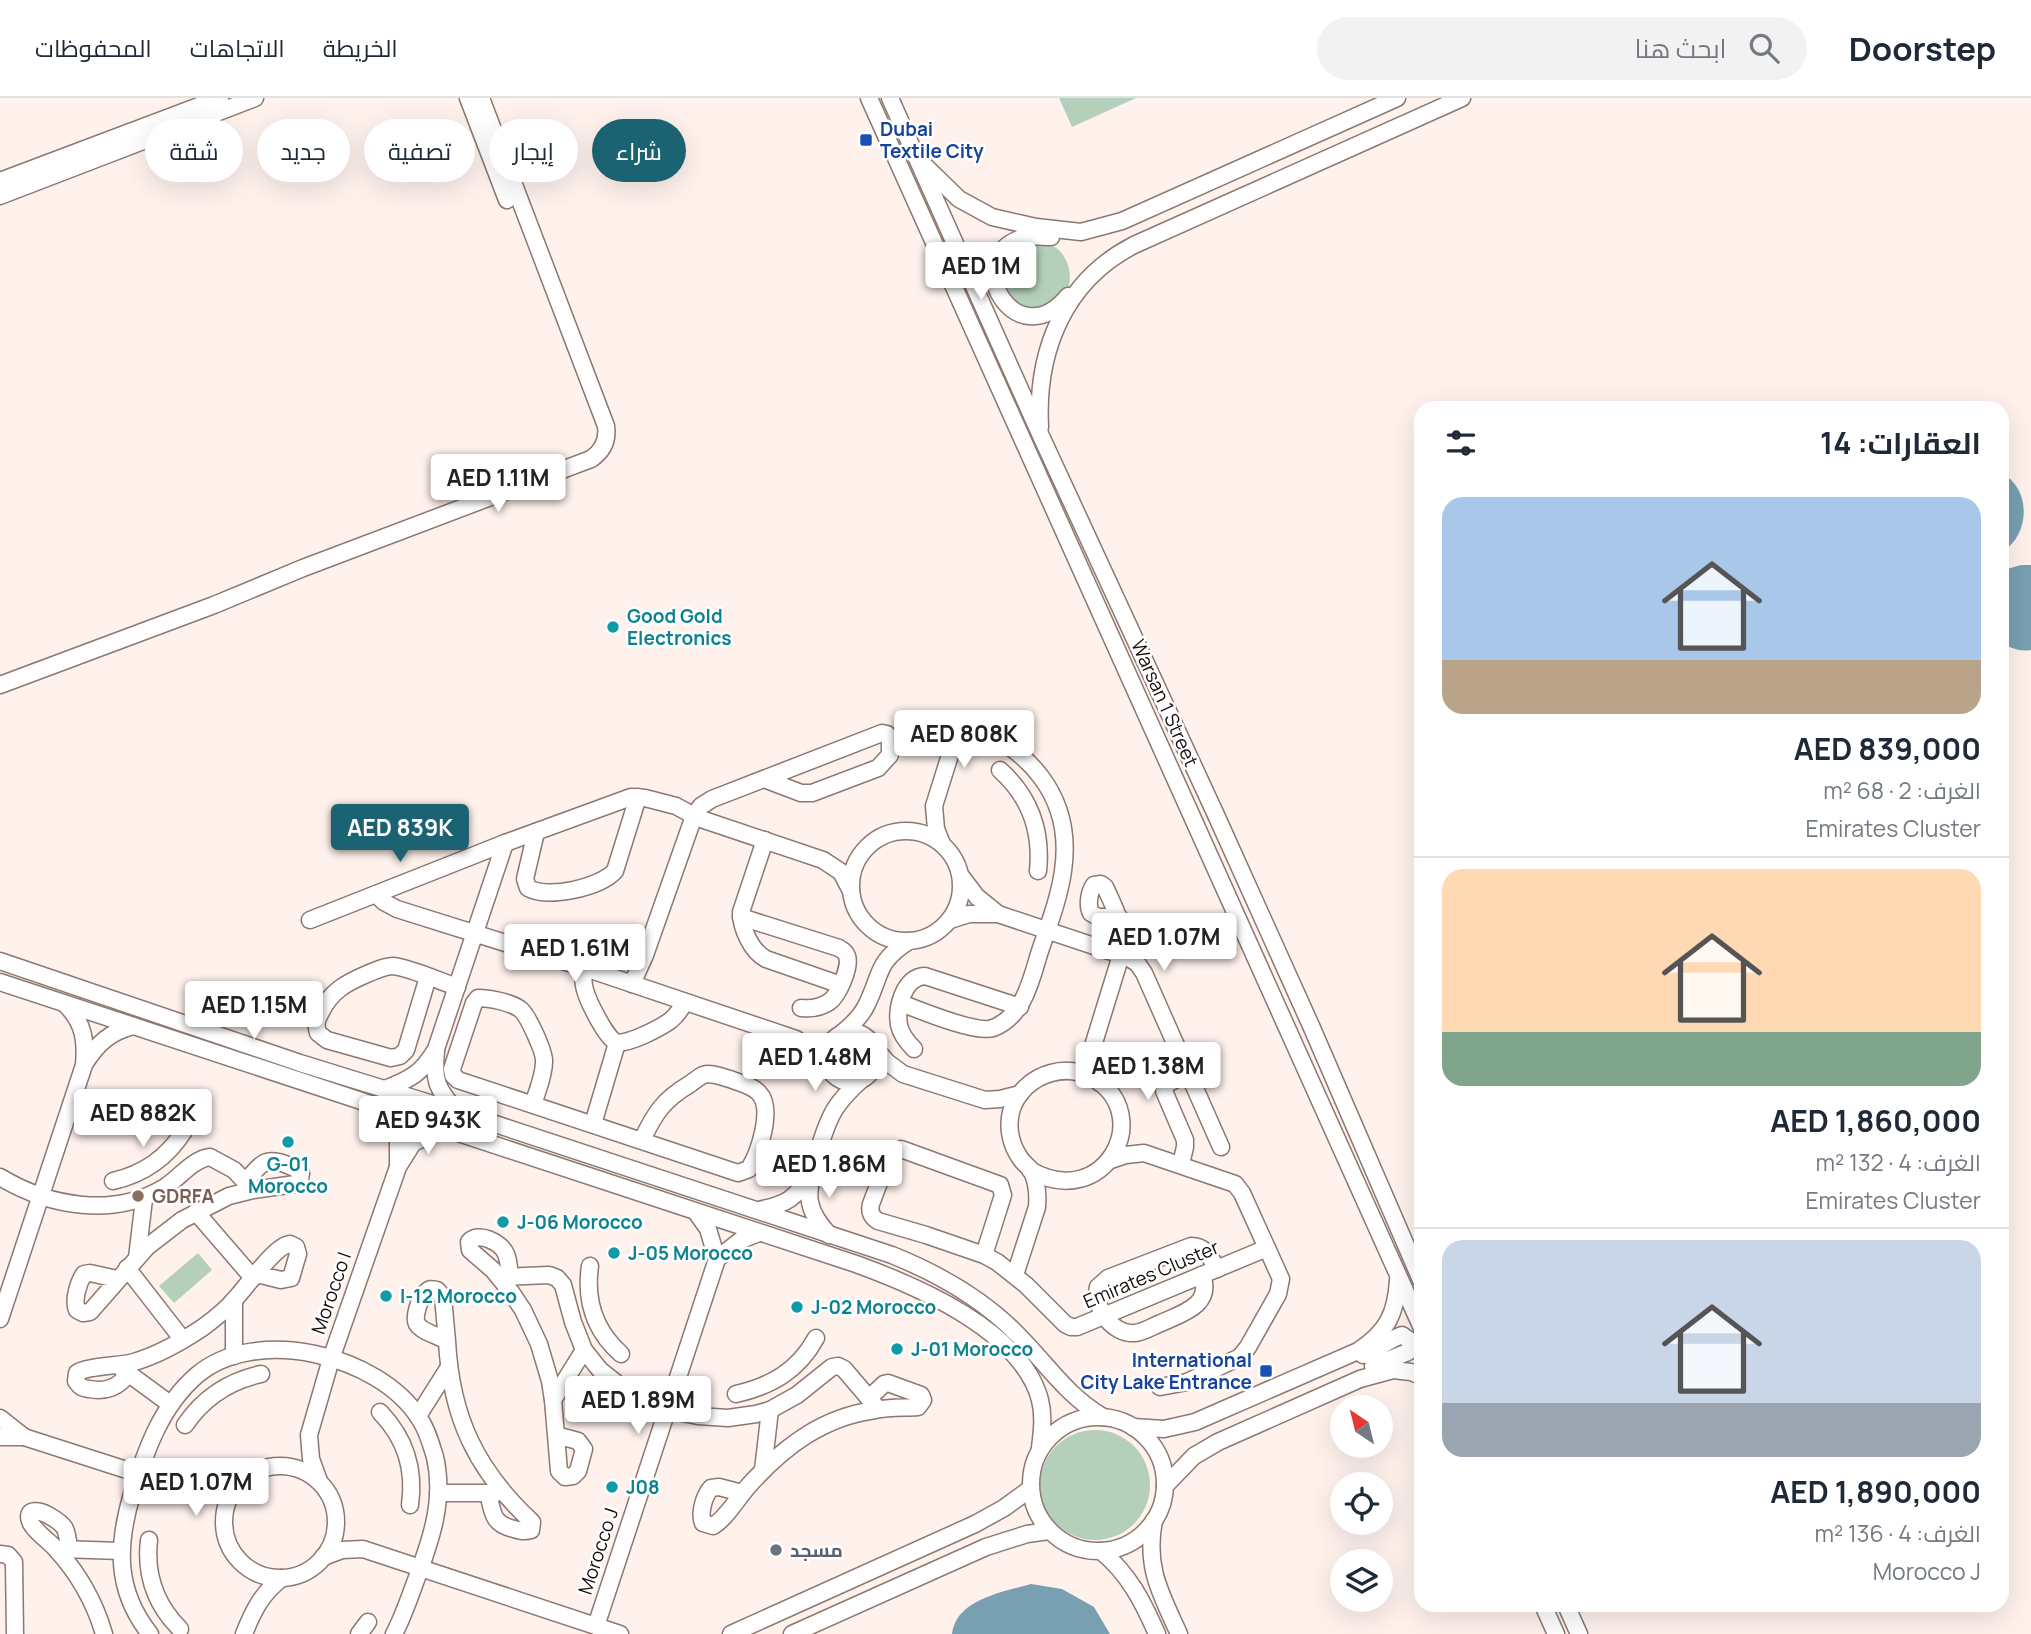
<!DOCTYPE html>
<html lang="ar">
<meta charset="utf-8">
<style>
:root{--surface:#fff;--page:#f2f2f3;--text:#1f2937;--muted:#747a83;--line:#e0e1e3;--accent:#1b6272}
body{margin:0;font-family:Manrope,Cairo,sans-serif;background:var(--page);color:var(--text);direction:rtl;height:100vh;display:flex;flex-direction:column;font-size:26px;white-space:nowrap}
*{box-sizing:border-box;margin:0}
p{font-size:23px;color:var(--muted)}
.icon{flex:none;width:38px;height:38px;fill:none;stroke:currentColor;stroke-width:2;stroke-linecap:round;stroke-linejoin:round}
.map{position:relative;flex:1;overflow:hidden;direction:ltr}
.details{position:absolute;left:1414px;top:303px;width:595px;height:1211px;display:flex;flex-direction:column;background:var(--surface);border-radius:21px;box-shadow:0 7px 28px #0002;direction:rtl}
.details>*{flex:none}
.hud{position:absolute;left:21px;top:21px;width:665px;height:63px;direction:rtl;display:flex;gap:14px}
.needle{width:46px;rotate:325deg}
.controls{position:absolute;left:1330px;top:1297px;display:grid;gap:14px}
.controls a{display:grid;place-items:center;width:63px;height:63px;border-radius:50%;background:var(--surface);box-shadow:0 7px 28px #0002;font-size:35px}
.price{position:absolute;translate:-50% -60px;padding:0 16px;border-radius:7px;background:#fff;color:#222;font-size:23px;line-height:46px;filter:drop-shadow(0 2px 4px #0008)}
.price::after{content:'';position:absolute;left:50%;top:42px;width:21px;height:16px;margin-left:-10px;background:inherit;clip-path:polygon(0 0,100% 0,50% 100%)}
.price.current{background:var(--accent);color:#fff}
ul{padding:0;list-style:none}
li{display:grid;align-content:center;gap:14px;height:371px;padding:0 28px}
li+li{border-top:2px solid var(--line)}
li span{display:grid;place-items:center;height:217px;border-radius:21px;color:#555}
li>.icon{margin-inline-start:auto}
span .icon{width:126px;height:126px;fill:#fffc;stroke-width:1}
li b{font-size:30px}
h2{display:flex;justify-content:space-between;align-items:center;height:84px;padding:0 28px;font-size:30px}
.pill{padding:0 24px;border-radius:32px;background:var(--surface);box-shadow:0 7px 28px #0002;font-size:24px;line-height:63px}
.pill.current{background:var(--accent);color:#fff}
header{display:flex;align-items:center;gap:42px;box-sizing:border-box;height:98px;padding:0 35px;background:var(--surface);border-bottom:2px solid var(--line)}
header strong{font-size:33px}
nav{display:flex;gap:38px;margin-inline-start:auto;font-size:24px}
.search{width:490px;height:63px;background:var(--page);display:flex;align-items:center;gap:18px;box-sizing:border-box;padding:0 24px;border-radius:38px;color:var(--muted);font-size:26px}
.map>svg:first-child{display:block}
.green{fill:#b5d0ba}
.water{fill:#78a0b2}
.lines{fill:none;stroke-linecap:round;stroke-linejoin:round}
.minor-casing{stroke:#8c7870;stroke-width:19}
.minor{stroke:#fff;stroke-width:16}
.transit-dot{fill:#1a4fb4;stroke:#fff;stroke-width:2.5}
.culture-dot{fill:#0f9aa8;stroke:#fff;stroke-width:2.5}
.education-dot{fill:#8d6e63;stroke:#fff;stroke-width:2.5}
.worship-dot{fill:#6b7280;stroke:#fff;stroke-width:2.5}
.labels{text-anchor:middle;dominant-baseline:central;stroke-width:5;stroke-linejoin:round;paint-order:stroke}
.transit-label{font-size:19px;font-weight:bold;fill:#164399;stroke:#fff;text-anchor:start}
.culture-label{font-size:19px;font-weight:bold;fill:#0d838f;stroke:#fff;text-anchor:start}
.street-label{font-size:19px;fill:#140d0a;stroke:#fff}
.education-label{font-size:19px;font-weight:bold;fill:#785e54;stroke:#fff;text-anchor:start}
.worship-label{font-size:19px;font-weight:bold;fill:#5b616d;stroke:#fff;text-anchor:start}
</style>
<header>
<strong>Doorstep</strong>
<div class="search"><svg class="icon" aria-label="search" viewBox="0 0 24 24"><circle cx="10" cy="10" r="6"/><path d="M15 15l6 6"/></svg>ابحث هنا</div>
<nav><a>الخريطة</a><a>الاتجاهات</a><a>المحفوظات</a></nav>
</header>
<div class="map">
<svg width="2031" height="1536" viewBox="0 0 2031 1536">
<rect width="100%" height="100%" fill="#fff1ec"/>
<g class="green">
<polygon points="1059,0 1136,0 1072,29"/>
<path d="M1021,146C1031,146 1045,144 1053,148C1075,160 1076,198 1053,207C1045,210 1034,210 1026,212L1006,198C999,170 998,165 1021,146Z"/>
<polygon points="198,1155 212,1172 174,1205 159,1188"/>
<circle cx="1095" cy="1387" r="55"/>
</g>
<g class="water">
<path d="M2002,375C2031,391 2031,436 2002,454Z"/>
<path d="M2021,467H2031V552C2020,554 2011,550 2002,545V475L2007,471Z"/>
<path d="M1031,1486L1062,1491L1094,1509L1110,1536H952C956,1501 1003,1494 1031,1486Z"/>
</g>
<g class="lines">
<defs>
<g id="minor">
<polyline points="468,0 507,102"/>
<polyline points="869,0 1421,1228"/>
<polyline points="890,0 1041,338 1216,717 1312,930 1421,1182"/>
<polyline points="925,68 959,101 992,119 1036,129 1081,134 1122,123 1397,0"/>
<polyline points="0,83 220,0"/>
<polyline points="0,98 255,0"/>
<path d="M1051,139C1040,139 1029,137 1019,141C960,165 1018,259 1068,198"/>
<path d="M1040,329C1036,253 1064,183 1134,147L1462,0"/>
<path d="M0,587L214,507L303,470L591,361C603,353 608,342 606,328L481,0"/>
<path d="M1000,672C1030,699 1042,734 1038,773"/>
<circle cx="906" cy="788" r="55"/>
<path d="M536,734L525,781L528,790C548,801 599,790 615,773L638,699"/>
<path d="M765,742L741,814C741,830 751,853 766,861L841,887"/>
<polyline points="961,778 977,799 998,816"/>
<polyline points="376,796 384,804 397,811 585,870 796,941 813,954 828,970"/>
<path d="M741,819L839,850C843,853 845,853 847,858C851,869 838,898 829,904C820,910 811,911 801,910"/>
<polyline points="310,822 505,745 631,699 645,700 676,708 698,720 823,762 841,774 851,793"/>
<polyline points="950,822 969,816 998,816 1127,859 1137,865 1144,875 1221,1049"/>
<path d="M0,863L300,965L468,1017L892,1157C939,1176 983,1201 1018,1237C1048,1267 1065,1296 1103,1319"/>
<path d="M585,870C583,877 583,885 585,892C588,903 606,940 616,944C626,948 662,929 671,922C677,917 681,911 685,904"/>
<path d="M428,879L406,952L400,958L391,960L327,942L318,935C315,926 317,921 321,914C331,893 346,885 367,876C375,873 384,868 393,868C411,870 439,883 457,889"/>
<path d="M0,884L856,1166C917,1188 1022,1233 1040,1302C1044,1318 1042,1334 1040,1350"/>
<polyline points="632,886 645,857 694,718 701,708 712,701 882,635 887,636 890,641 890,657 878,670 812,695 801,695 764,681"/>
<path d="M901,905C919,912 977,936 993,930C1023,919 1031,883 1039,856C1048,829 1059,801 1063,773C1074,698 1028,647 960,625L934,708L936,731L942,746"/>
<circle cx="851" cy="959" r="25"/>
<path d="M842,935C852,927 862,917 867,906C882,875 876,864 909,843"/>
<polyline points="874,949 887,964 903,976 985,1002 1000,1001 1020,996"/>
<path d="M914,951C907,944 901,937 899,927C896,909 904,879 925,878L1020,909"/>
<path d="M436,953C433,983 437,990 455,1012"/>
<path d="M85,965C98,945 110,934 133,928"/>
<path d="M1100,985L1093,967V948L1121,857C1126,832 1116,812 1105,789L1101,786L1094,787C1089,794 1087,808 1091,815L1098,819H1119"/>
<path d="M385,991C411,981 422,975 436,951L505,745"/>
<path d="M533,1007C537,993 544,978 544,964C545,955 528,917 520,911C510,904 489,900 478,900L474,905L452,971L453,977L458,982L738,1075L749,1071C759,1055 774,1011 759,995C752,987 739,985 730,981C721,979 712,974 703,977C699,979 694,983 690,986C663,1002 655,1015 642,1042"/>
<polyline points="382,1011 398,1040 398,1067"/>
<polyline points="593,1026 617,945"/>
<polyline points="1108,1063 1126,1057 1144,1055 1235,1086 1242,1095 1281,1181 1278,1196 1248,1249 1240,1259 1187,1284 1160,1289"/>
<polyline points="1181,1066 1185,1049 1185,1042 1164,993 1167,986 1188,975"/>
<path d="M0,1079C50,1109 114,1120 165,1089C179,1080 193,1061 210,1059L234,1072L251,1090"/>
<path d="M113,1083C144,1076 167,1060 184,1033"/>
<path d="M759,1112C787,1106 795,1101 810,1077"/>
<polyline points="196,1114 253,1180"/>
<polyline points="696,1114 708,1131 717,1161"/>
<path d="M829,1137C821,1127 812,1117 810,1104C806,1086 825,1027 835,1011C842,1000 851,991 861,982"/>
<path d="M984,1157L1003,1097L1000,1087L901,1051L891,1053L871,1106C869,1113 871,1119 878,1123L926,1137L984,1157L997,1164L1026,1187L1065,1226L1071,1229H1077L1267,1150"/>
<polyline points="137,1160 144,1101"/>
<path d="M590,1168C585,1203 595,1233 621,1256"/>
<polyline points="127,1170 183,1242"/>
<path d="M1015,1177L1037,1109C1038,1097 1037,1083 1031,1072C1028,1068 1023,1065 1020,1060C1011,1047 1007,1030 1011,1014C1016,995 1032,980 1051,975C1065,971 1080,973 1093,980C1156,1016 1105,1115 1030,1072"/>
<path d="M1202,1177C1213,1207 1183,1215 1161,1225C1153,1228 1144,1234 1135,1235C1113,1237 1093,1210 1098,1189L1108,1180L1191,1148C1206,1148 1210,1159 1217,1171"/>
<polyline points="500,1179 549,1177 557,1180 563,1187 573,1224 584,1252 600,1272 630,1296 654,1307 683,1315 698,1318 728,1320 756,1316 770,1312 797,1297 832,1269 838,1268 844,1271 878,1311"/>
<path d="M510,1179C509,1171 509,1163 506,1156C501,1144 478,1133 469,1144L470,1152L493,1172L511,1194L523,1212L539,1246L550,1283L553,1302L559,1373L565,1379L573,1378L578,1373L584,1351L578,1343L556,1337"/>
<path d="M117,1181L90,1175L84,1176C78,1185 73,1202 77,1212L83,1215L90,1214L147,1149L182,1122L229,1098L253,1092L295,1086L300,1082L301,1075C296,1070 292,1069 285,1066C263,1058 260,1068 246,1083"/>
<path d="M0,1221L84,967C86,943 84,925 66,907"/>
<path d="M447,1243L443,1199L437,1192C432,1191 430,1190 426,1194C420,1199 413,1219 417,1226C422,1234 439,1238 447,1243C451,1319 476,1372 532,1424L531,1432C525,1434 521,1433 514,1431C492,1426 493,1415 488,1395"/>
<path d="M1363,1257C1377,1252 1388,1242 1402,1237L1409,1242L1411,1250L1408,1254L1373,1268"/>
<polyline points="234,1258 234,1203"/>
<polyline points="121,1270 170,1306"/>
<path d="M129,1275C118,1290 106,1294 89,1291C82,1290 80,1289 76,1283L77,1275C85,1268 121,1268 134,1264C158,1257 181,1244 202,1230C213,1222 225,1213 234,1202C246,1190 275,1147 290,1146L296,1149L298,1156L291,1180L281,1182L257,1176"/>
<path d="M736,1296C771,1288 798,1273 816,1240"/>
<polyline points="553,1302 584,1252"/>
<path d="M380,1314C406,1341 415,1371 410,1407"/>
<polyline points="418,1318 449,1269"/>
<circle cx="1098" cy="1386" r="67"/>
<polyline points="0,1320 24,1339"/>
<path d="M185,1327C204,1299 229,1283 261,1276"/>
<path d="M1133,1329L1164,1331L1195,1324L1358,1253C1387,1234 1396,1216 1398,1182"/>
<polyline points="0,1339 24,1339 192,1393 213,1396 233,1393"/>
<circle cx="280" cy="1424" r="56"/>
<polyline points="763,1372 770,1312"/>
<polyline points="319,1383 311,1361 309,1337 331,1261 398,1069 413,1045 443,1031"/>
<polyline points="1165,1388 1194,1358 1218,1344 1360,1281 1393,1272 1411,1274 1421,1278"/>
<polyline points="438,1395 496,1395"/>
<path d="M742,1395L719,1389L711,1390C704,1398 699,1415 703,1425L713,1428C727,1420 740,1396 752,1384C786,1347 824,1319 875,1312C889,1309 904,1310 918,1309L923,1302L921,1297L888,1285L884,1286L869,1300"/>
<path d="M1154,1422C1145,1469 1160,1494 1179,1536"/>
<path d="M149,1442C145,1477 155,1506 180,1531"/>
<polyline points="60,1451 121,1453"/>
<path d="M69,1451C67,1430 66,1427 48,1417C41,1413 25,1409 30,1423C32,1431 50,1444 56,1451C78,1475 95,1505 104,1536"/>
<path d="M1101,1453C1129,1476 1143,1504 1157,1536"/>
<polyline points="0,1456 8,1457 14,1464 15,1536"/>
<polyline points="323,1459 342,1452 363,1451 620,1536"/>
<polyline points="1543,1507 1556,1536"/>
<polyline points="1566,1507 1579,1536"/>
<polyline points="596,1528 717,1161 741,1142 759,1135"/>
<path d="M150,1536C115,1492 117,1447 132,1396C146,1352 161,1308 197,1277C256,1227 379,1257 419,1320C427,1331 431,1346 435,1359C445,1402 431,1442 416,1482C409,1501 403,1519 394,1536"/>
<path d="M244,1536C253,1513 262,1495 282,1480"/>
<polyline points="359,1536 368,1524"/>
<polyline points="731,1536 975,1426 1004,1410 1030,1391"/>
<polyline points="792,1536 986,1449 1027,1436 1049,1433"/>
</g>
</defs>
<use href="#minor" class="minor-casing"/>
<use href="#minor" class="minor"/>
</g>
<g class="transit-dot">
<rect x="859" y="35" width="14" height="14" rx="3.5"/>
<rect x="1259" y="1266" width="14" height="14" rx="3.5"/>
</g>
<g class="culture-dot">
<circle cx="613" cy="529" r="7"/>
<circle cx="288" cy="1044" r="7"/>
<circle cx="503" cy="1124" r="7"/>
<circle cx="614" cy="1155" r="7"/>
<circle cx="386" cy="1198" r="7"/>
<circle cx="797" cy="1209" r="7"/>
<circle cx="897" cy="1251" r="7"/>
<circle cx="612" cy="1389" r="7"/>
</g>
<circle class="education-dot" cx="138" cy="1098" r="7"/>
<circle class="worship-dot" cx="776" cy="1452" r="7"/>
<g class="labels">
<g class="transit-label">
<text x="880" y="31">Dubai<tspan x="880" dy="22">Textile City</tspan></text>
<text x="1252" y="1262" text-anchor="end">International<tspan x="1252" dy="22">City Lake Entrance</tspan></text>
</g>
<g class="culture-label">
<text x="627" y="518">Good Gold<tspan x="627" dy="22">Electronics</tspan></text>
<text x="288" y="1066" text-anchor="middle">G-01<tspan x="288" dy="22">Morocco</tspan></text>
<text x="517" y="1124">J-06 Morocco</text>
<text x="628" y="1155">J-05 Morocco</text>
<text x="400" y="1198">I-12 Morocco</text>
<text x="811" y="1209">J-02 Morocco</text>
<text x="911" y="1251">J-01 Morocco</text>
<text x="626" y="1389">J08</text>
</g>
<g class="street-label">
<text transform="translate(1165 605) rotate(66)">Warsan 1 Street</text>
<text transform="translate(1151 1176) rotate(-23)">Emirates Cluster</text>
<text transform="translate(331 1195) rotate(-71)">Morocco I</text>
<text transform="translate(598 1453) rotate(-72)">Morocco J</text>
</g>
<g class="education-label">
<text x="152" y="1098">GDRFA</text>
</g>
<g class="worship-label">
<text x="790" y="1452">مسجد</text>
</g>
</g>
</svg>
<div class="controls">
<a><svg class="needle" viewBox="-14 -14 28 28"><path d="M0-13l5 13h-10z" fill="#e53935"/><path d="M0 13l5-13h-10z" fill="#747a83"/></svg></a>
<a><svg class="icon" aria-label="locate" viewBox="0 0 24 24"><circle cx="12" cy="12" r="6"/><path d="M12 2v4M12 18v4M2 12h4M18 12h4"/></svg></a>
<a><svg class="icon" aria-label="layers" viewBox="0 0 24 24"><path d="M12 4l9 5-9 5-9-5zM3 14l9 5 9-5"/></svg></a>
</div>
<b class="price" style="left:981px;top:204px">AED 1M</b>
<b class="price" style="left:498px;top:416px">AED 1.11M</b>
<b class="price" style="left:964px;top:672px">AED 808K</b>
<b class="price current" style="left:400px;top:766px">AED 839K</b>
<b class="price" style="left:1164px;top:875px">AED 1.07M</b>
<b class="price" style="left:575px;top:886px">AED 1.61M</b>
<b class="price" style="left:254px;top:943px">AED 1.15M</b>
<b class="price" style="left:815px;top:995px">AED 1.48M</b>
<b class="price" style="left:1148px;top:1004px">AED 1.38M</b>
<b class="price" style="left:143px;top:1051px">AED 882K</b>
<b class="price" style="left:428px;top:1058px">AED 943K</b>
<b class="price" style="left:829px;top:1102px">AED 1.86M</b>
<b class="price" style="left:638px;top:1338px">AED 1.89M</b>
<b class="price" style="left:196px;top:1420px">AED 1.07M</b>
<div class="hud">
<a class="pill current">شراء</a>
<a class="pill">إيجار</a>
<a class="pill">تصفية</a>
<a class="pill">جديد</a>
<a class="pill">شقة</a>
</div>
<section class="details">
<h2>العقارات: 14<svg class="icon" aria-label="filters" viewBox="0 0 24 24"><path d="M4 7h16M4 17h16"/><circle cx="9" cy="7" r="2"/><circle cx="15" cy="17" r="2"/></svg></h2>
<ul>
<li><span style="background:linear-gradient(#a9c7e8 75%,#b9a48a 0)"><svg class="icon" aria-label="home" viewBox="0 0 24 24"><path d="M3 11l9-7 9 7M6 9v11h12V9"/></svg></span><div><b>AED 839,000</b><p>الغرف: 2 · 68 m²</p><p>Emirates Cluster</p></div></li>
<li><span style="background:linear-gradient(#ffd9b3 75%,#7fa58c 0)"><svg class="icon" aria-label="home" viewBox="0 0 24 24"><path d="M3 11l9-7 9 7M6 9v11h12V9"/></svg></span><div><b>AED 1,860,000</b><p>الغرف: 4 · 132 m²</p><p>Emirates Cluster</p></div></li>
<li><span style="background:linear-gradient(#c9d6e8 75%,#9aa5b1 0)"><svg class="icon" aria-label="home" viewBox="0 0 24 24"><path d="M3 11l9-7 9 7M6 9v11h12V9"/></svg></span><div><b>AED 1,890,000</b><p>الغرف: 4 · 136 m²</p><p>Morocco J</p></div></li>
</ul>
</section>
</div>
